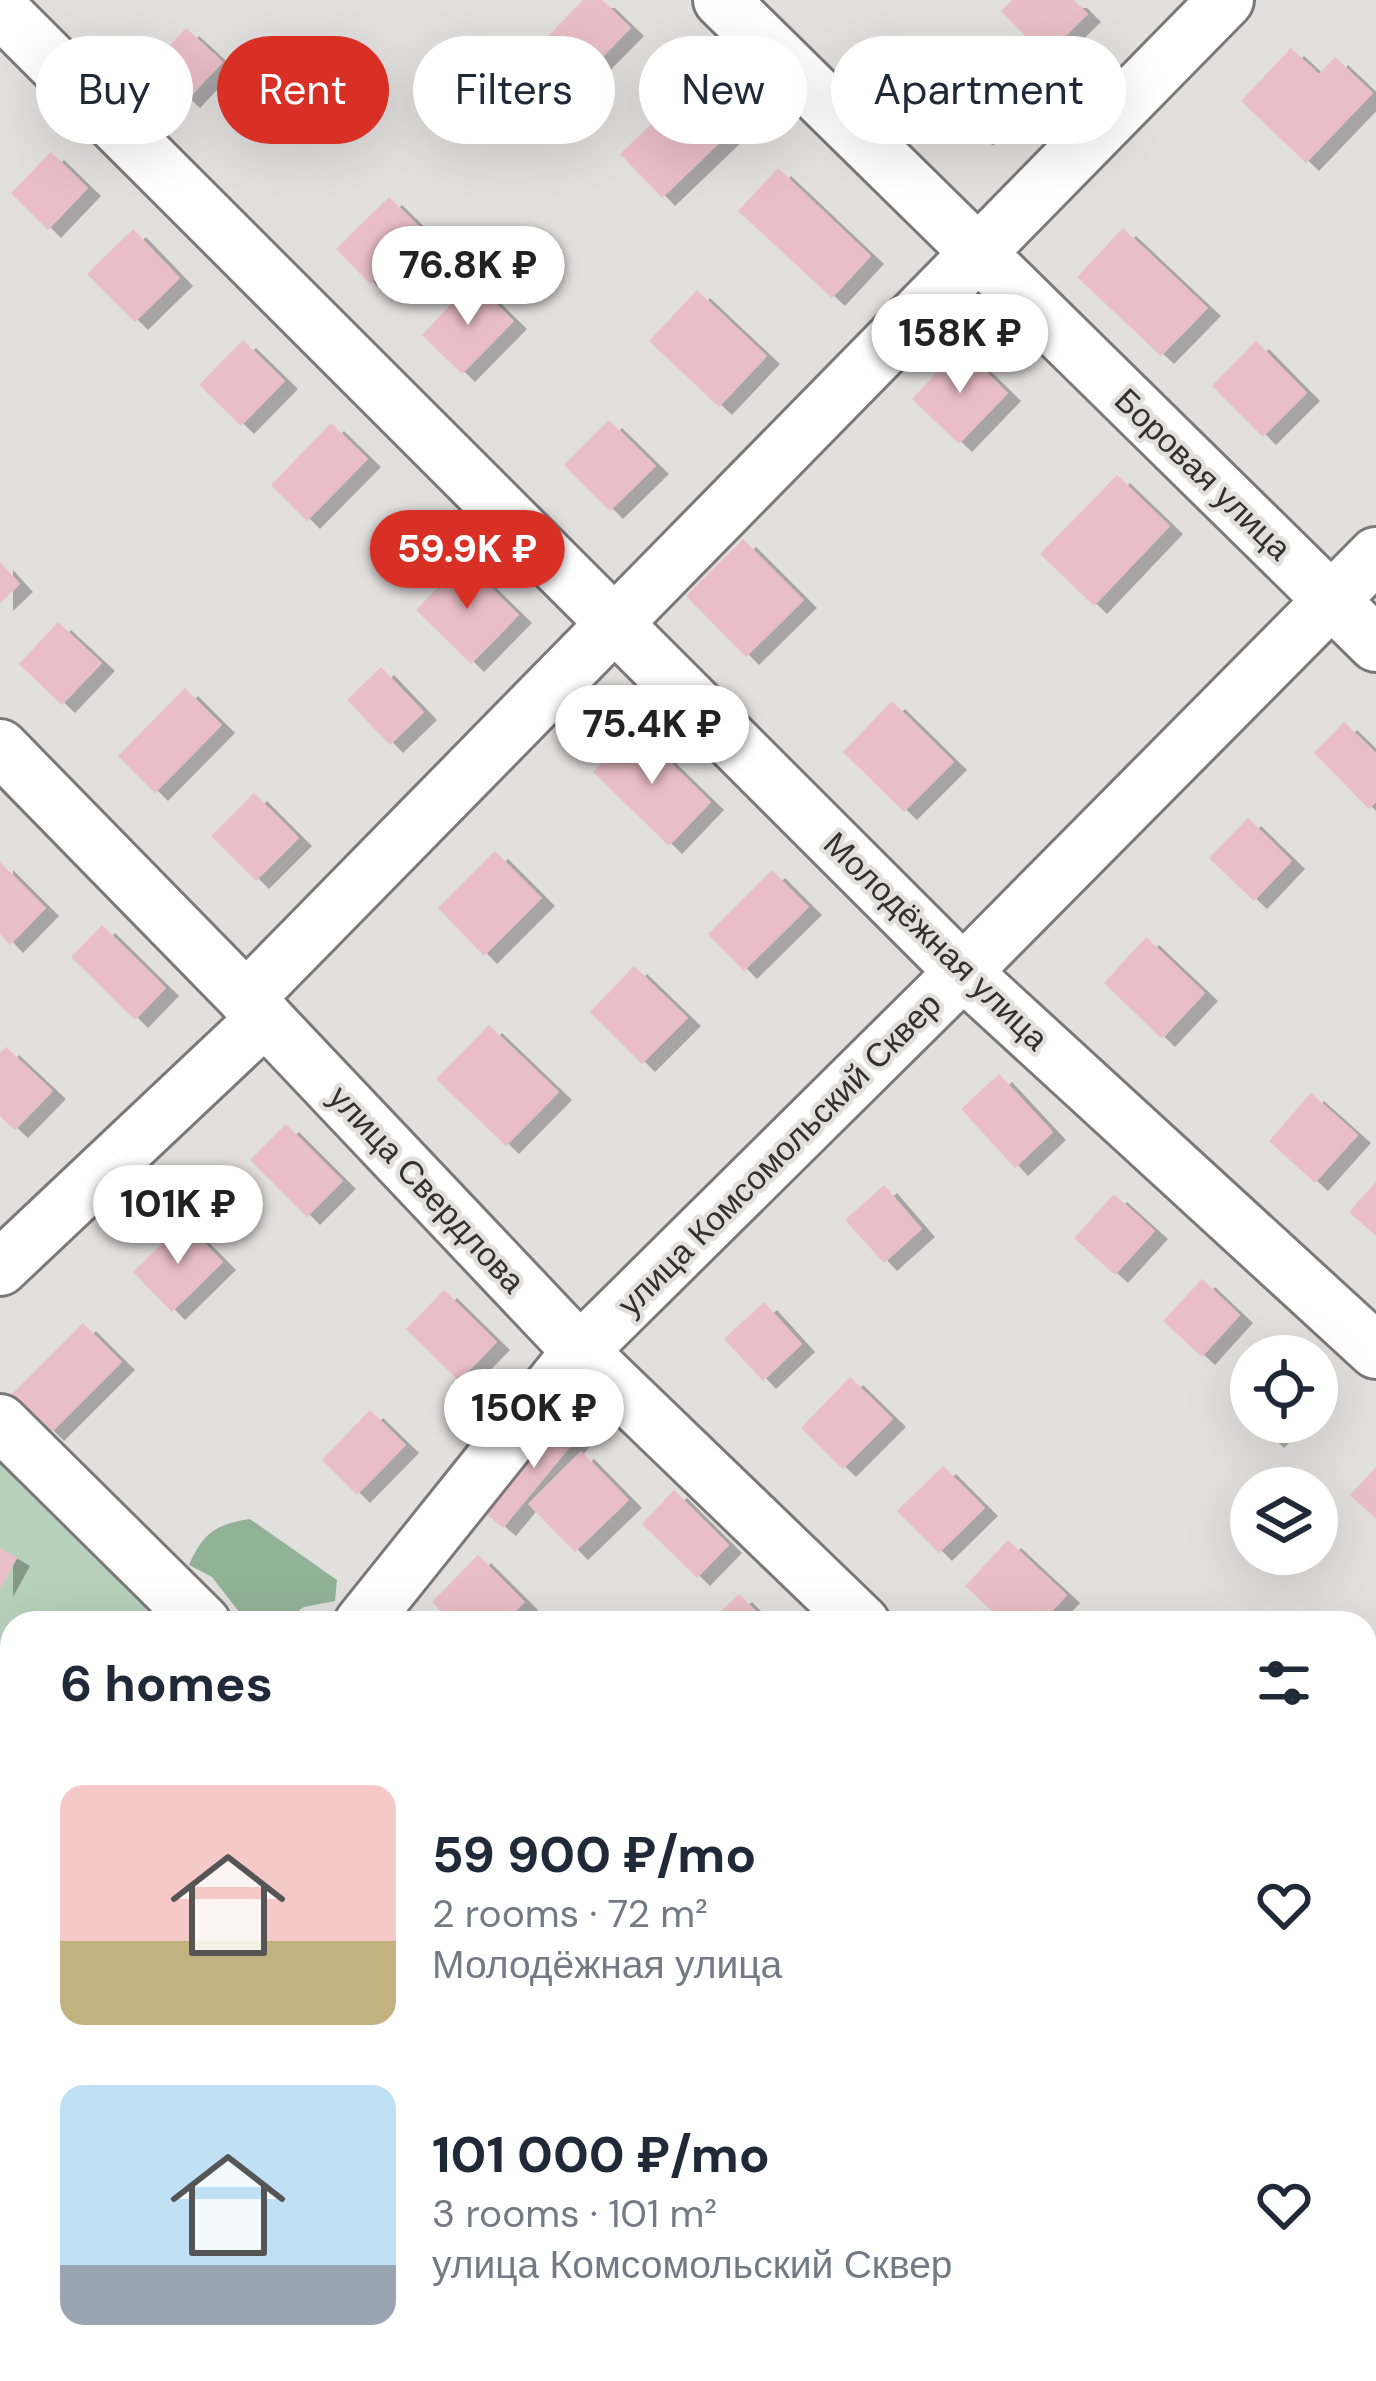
<!DOCTYPE html>
<meta charset="utf-8">
<style>
:root{--surface:#fff;--page:#f2f2f3;--text:#1f2937;--muted:#747a83;--accent:#d93025}
body{margin:0;font-family:"DM Sans",sans-serif;background:var(--page);color:var(--text);height:100vh;display:flex;flex-direction:column;font-size:45px;white-space:nowrap}
*{box-sizing:border-box;margin:0}
p{font-size:39px;color:var(--muted)}
.icon{flex:none;width:66px;height:66px;fill:none;stroke:currentColor;stroke-width:2;stroke-linecap:round;stroke-linejoin:round}
.map{position:relative;flex:1;overflow:hidden}
.side{position:absolute;left:0px;top:1611px;width:1377px;height:771px;display:flex;flex-direction:column;background:var(--surface);border-radius:36px 36px 0 0;box-shadow:0 12px 48px #0002}
.side>*{flex:none}
.hud{position:absolute;left:36px;top:36px;width:1305px;height:108px;display:flex;gap:24px}
.tools{position:absolute;left:1230px;top:1335px;display:grid;gap:24px}
.tools a{display:grid;place-items:center;width:108px;height:108px;border-radius:50%;background:var(--surface);box-shadow:0 12px 48px #0002;font-size:60px}
.price{position:absolute;translate:-50% -102px;padding:0 27px;border-radius:42px;background:#fff;color:#222;font-size:39px;line-height:78px;filter:drop-shadow(0 3px 6px #0008)}
.price::after{content:'';position:absolute;left:50%;top:72px;width:36px;height:27px;margin-left:-18px;background:inherit;clip-path:polygon(0 0,100% 0,50% 100%)}
.price.active{background:var(--accent);color:#fff}
ul{padding:0;list-style:none}
li{display:flex;align-items:center;gap:36px;height:300px;padding:0 60px}
li span{display:grid;place-items:center;flex:none;width:336px;height:240px;border-radius:24px;color:#555}
li>.icon{margin-inline-start:auto}
span .icon{width:144px;height:144px;fill:#fffc;stroke-width:1}
li b{font-size:51px}
h2{display:flex;justify-content:space-between;align-items:center;height:144px;padding:0 60px;font-size:51px}
.pill{padding:0 42px;border-radius:54px;background:var(--surface);box-shadow:0 12px 48px #0002;font-size:42px;line-height:108px}
.pill.active{background:var(--accent);color:#fff}
.map>svg:first-child{display:block}
.green{fill:#b7d1bb}
.water{fill:#92b298}
.building{fill:#eabec6;filter:url(#shadow)}
.lines{fill:none;stroke-linecap:round;stroke-linejoin:round}
.minor-casing{stroke:#7b7879;stroke-width:60}
.minor{stroke:#fff;stroke-width:54}
.labels{text-anchor:middle;dominant-baseline:central;stroke-width:9;stroke-linejoin:round;paint-order:stroke}
.street-label{font-size:33px;fill:#323031;stroke:#e2dfdf}
</style>
<div class="map">
<svg width="1376" height="2381" viewBox="0 0 1376 2381">
<defs>
<filter id="shadow"><feDropShadow dx="13" dy="8" stdDeviation="0" flood-color="#0004"/></filter>
</defs>
<rect width="100%" height="100%" fill="#e2dfdf"/>
<polygon class="green" points="0,1447 182,1623 12,1623 12,2370 892,2370 903,2381 0,2381"/>
<path class="water" d="M250,1519L337,1580L335,1601L304,1607L280,1623H261L243,1617L212,1577L189,1565C203,1533 216,1524 250,1519Z"/>
<g class="building">
<polygon points="583,0 602,0 631,28 563,97 525,60"/>
<polygon points="1012,0 1074,0 1088,14 1045,56 1001,11"/>
<polygon points="186,28 223,62 187,100 150,66"/>
<polygon points="1291,48 1319,74 1335,57 1373,93 1306,163 1241,101"/>
<polygon points="969,50 1018,96 980,138 930,91"/>
<polygon points="690,87 732,131 662,198 620,154"/>
<polygon points="51,152 88,188 48,230 11,193"/>
<polygon points="778,168 871,256 832,298 738,211"/>
<polygon points="389,197 424,231 370,284 336,249"/>
<polygon points="1123,228 1208,308 1161,356 1077,277"/>
<polygon points="133,229 180,278 135,322 87,274"/>
<polygon points="473,281 514,321 462,374 422,335"/>
<polygon points="697,290 767,356 719,407 649,341"/>
<polygon points="243,340 285,381 241,426 199,385"/>
<polygon points="1256,341 1307,393 1263,437 1212,386"/>
<polygon points="961,347 1008,393 959,444 912,399"/>
<polygon points="609,420 656,466 610,511 564,465"/>
<polygon points="331,423 368,459 307,521 271,485"/>
<polygon points="1117,475 1170,526 1094,606 1040,554"/>
<polygon points="743,539 804,600 746,657 686,596"/>
<polygon points="464,561 519,615 471,664 416,610"/>
<polygon points="0,562 20,584 0,603"/>
<polygon points="58,622 102,663 62,705 19,664"/>
<polygon points="381,667 424,712 390,745 347,700"/>
<polygon points="185,688 222,725 155,793 118,756"/>
<polygon points="892,701 954,762 904,812 843,752"/>
<polygon points="1344,722 1376,753 1376,802 1369,809 1314,753"/>
<polygon points="635,728 711,802 669,846 593,772"/>
<polygon points="254,793 299,838 256,881 211,836"/>
<polygon points="1248,818 1292,861 1254,901 1209,858"/>
<polygon points="495,851 542,898 484,956 438,908"/>
<polygon points="0,862 46,908 10,945 0,934"/>
<polygon points="772,870 809,907 744,971 708,934"/>
<polygon points="102,925 166,988 135,1020 71,957"/>
<polygon points="1146,937 1205,993 1162,1039 1104,983"/>
<polygon points="634,966 688,1018 642,1064 590,1012"/>
<polygon points="489,1025 559,1092 506,1146 436,1079"/>
<polygon points="6,1047 53,1091 15,1130 0,1116 0,1053"/>
<polygon points="999,1074 1053,1132 1015,1168 961,1109"/>
<polygon points="1311,1093 1358,1135 1315,1183 1269,1141"/>
<polygon points="286,1124 343,1181 307,1217 250,1160"/>
<polygon points="1376,1182 1376,1236 1349,1212"/>
<polygon points="884,1185 922,1229 884,1263 845,1220"/>
<polygon points="1114,1194 1155,1231 1115,1275 1074,1238"/>
<polygon points="184,1222 223,1262 172,1312 133,1272"/>
<polygon points="1202,1279 1240,1315 1202,1357 1163,1321"/>
<polygon points="444,1290 497,1342 459,1381 406,1329"/>
<polygon points="764,1302 802,1344 763,1381 724,1339"/>
<polygon points="83,1323 122,1362 51,1433 12,1394"/>
<polygon points="850,1377 893,1419 843,1469 801,1428"/>
<polygon points="1251,1383 1251,1420 1232,1401"/>
<polygon points="370,1410 406,1445 357,1495 322,1460"/>
<polygon points="564,1415 583,1431 503,1528 484,1512"/>
<polygon points="1253,1422 1289,1422 1271,1440"/>
<polygon points="581,1451 629,1500 575,1552 528,1504"/>
<polygon points="943,1466 985,1508 939,1553 897,1511"/>
<polygon points="1376,1467 1376,1519 1350,1495"/>
<polygon points="674,1490 729,1545 697,1578 642,1524"/>
<polygon points="1008,1540 1067,1595 1041,1623 1005,1623 965,1586"/>
<polygon points="0,1548 17,1558 0,1589"/>
<polygon points="478,1555 525,1602 503,1623 453,1623 432,1602"/>
<polygon points="739,1594 768,1623 709,1623"/>
<polygon points="1376,2253 1376,2307 1365,2296 1365,2264"/>
<polygon points="0,2336 12,2342 14,2370 7,2381 0,2381"/>
<polygon points="151,2370 158,2370 177,2381 145,2381"/>
<polygon points="295,2370 357,2370 351,2381 298,2381 291,2377"/>
<polygon points="663,2370 725,2370 719,2381 656,2381"/>
<polygon points="1099,2370 1188,2370 1177,2381 1087,2381"/>
</g>
<g class="lines">
<defs>
<g id="minor">
<polyline points="721,0 1376,644"/>
<polyline points="0,9 963,972 1376,1351"/>
<polyline points="0,747 265,1018 580,1351 862,1623"/>
<polyline points="246,999 1226,0"/>
<polyline points="0,1268 265,1018"/>
<polyline points="0,1422 203,1623"/>
<polyline points="362,1623 580,1351 963,972 1376,555"/>
<polyline points="1365,2001 1376,1989"/>
<polyline points="1365,2113 1376,2124"/>
<polyline points="0,2220 12,2202"/>
<polyline points="960,2370 971,2381"/>
</g>
</defs>
<use href="#minor" class="minor-casing"/>
<use href="#minor" class="minor"/>
</g>
<g class="labels">
<g class="street-label">
<text transform="translate(1203 474) rotate(44)">Боровая улица</text>
<text transform="translate(936 941) rotate(44)">Молодёжная улица</text>
<text transform="translate(779 1154) rotate(-45)">улица Комсомольский Сквер</text>
<text transform="translate(427 1189) rotate(47)">улица Свердлова</text>
</g>
</g>
</svg>
<div class="tools">
<a><svg class="icon" aria-label="locate" viewBox="0 0 24 24"><circle cx="12" cy="12" r="6"/><path d="M12 2v4M12 18v4M2 12h4M18 12h4"/></svg></a>
<a><svg class="icon" aria-label="layers" viewBox="0 0 24 24"><path d="M12 4l9 5-9 5-9-5zM3 14l9 5 9-5"/></svg></a>
</div>
<b class="price" style="left:468px;top:328px">76.8K ₽</b>
<b class="price" style="left:960px;top:396px">158K ₽</b>
<b class="price active" style="left:467px;top:612px">59.9K ₽</b>
<b class="price" style="left:652px;top:787px">75.4K ₽</b>
<b class="price" style="left:178px;top:1267px">101K ₽</b>
<b class="price" style="left:534px;top:1471px">150K ₽</b>
<div class="hud">
<a class="pill">Buy</a>
<a class="pill active">Rent</a>
<a class="pill">Filters</a>
<a class="pill">New</a>
<a class="pill">Apartment</a>
</div>
<section class="side">
<h2>6 homes<svg class="icon" aria-label="filters" viewBox="0 0 24 24"><path d="M4 7h16M4 17h16"/><circle cx="9" cy="7" r="2"/><circle cx="15" cy="17" r="2"/></svg></h2>
<ul>
<li><span style="background:linear-gradient(#f6c9c9 65%,#c2b280 0)"><svg class="icon" aria-label="home" viewBox="0 0 24 24"><path d="M3 11l9-7 9 7M6 9v11h12V9"/></svg></span><div><b>59 900 ₽/mo</b><p>2 rooms · 72 m²</p><p>Молодёжная улица</p></div><svg class="icon" aria-label="heart" viewBox="0 0 24 24"><path d="M12 20l-8-8c-3-5 5-10 8-4 3-6 11-1 8 4z"/></svg></li>
<li><span style="background:linear-gradient(#bfe0f5 75%,#9aa5b1 0)"><svg class="icon" aria-label="home" viewBox="0 0 24 24"><path d="M3 11l9-7 9 7M6 9v11h12V9"/></svg></span><div><b>101 000 ₽/mo</b><p>3 rooms · 101 m²</p><p>улица Комсомольский Сквер</p></div><svg class="icon" aria-label="heart" viewBox="0 0 24 24"><path d="M12 20l-8-8c-3-5 5-10 8-4 3-6 11-1 8 4z"/></svg></li>
</ul>
</section>
</div>
